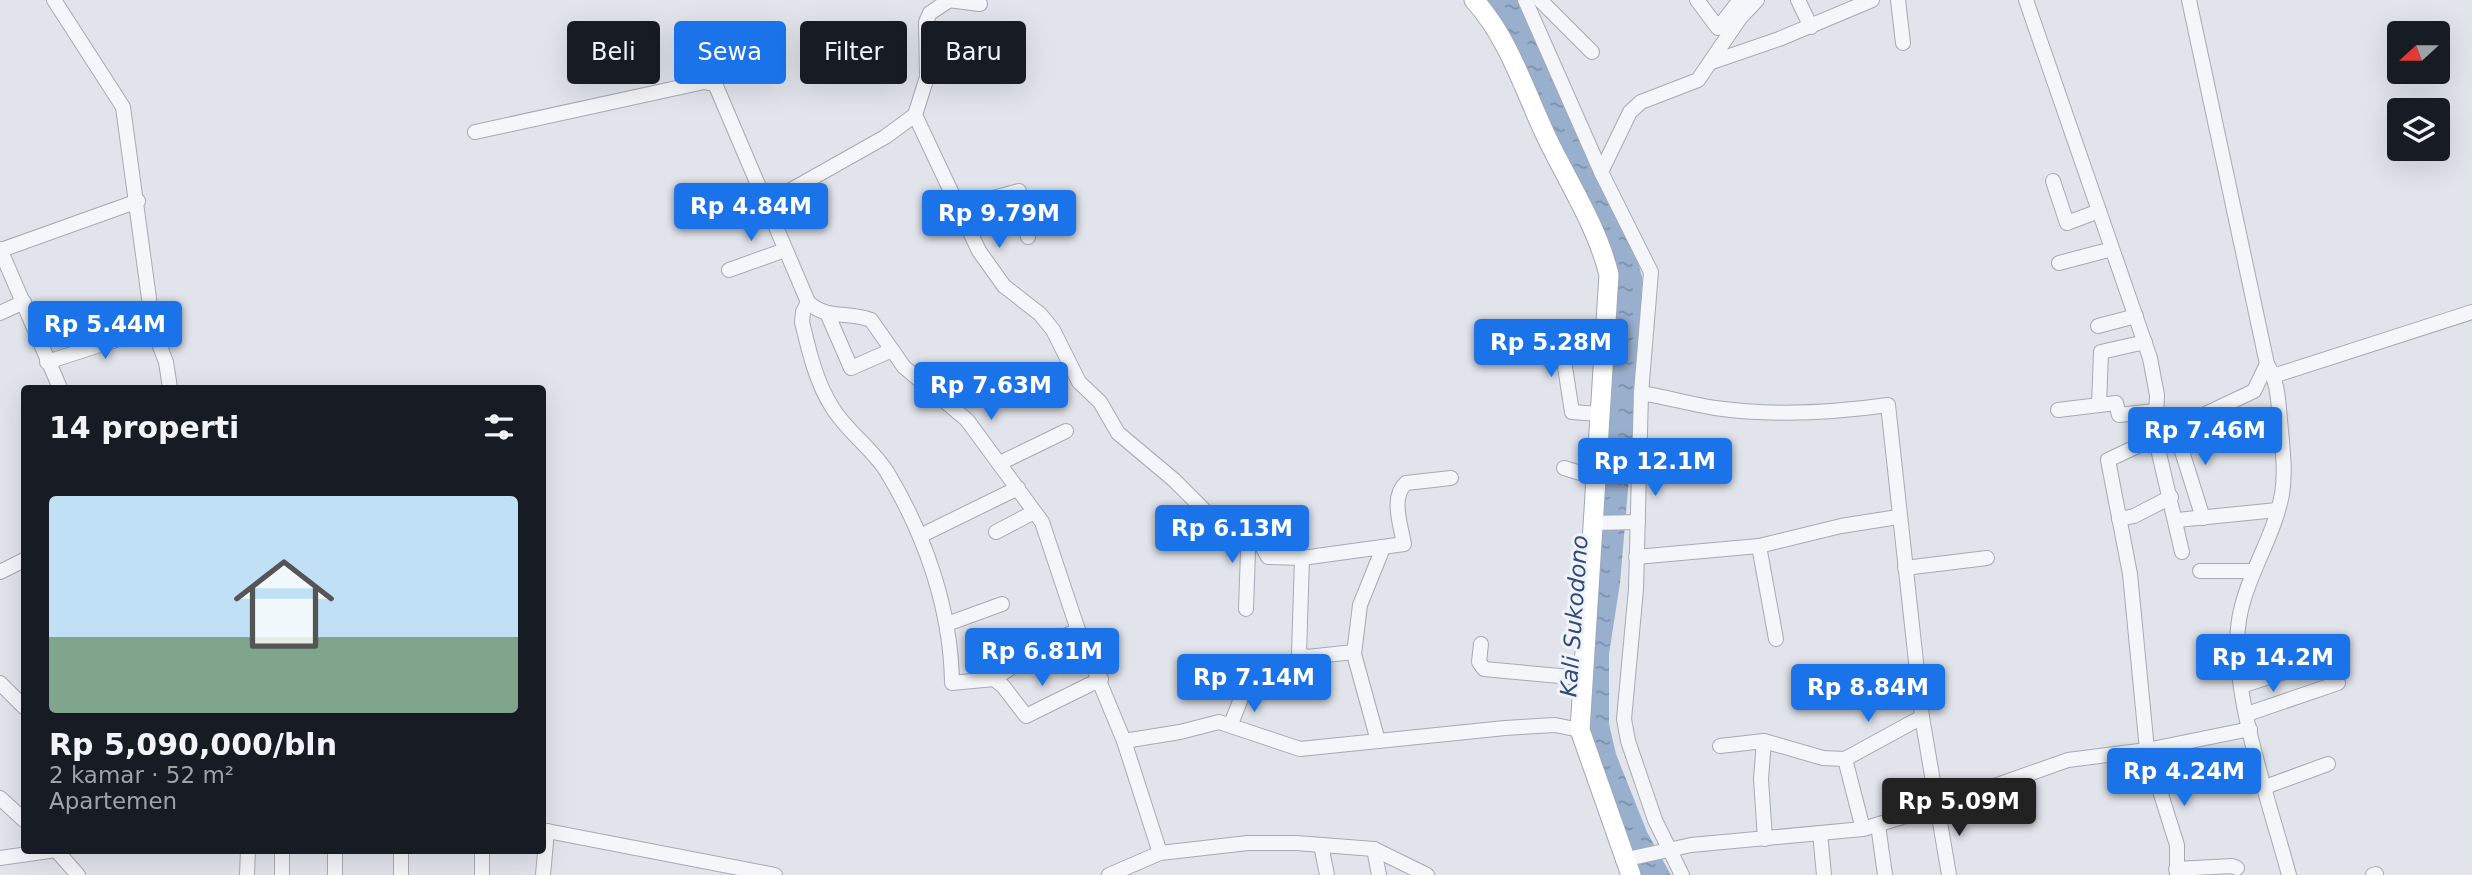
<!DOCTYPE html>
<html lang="id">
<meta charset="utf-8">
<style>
:root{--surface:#171b24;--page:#20242c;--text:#f1f3f6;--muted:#9ea1a6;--accent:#1a73e8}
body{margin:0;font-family:"DejaVu Sans",sans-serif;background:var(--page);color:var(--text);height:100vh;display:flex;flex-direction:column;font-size:26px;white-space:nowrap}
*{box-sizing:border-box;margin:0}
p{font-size:23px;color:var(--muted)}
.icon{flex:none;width:38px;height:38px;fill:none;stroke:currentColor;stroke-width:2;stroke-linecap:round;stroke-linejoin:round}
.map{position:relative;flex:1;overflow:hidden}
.drawer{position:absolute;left:21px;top:385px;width:525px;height:469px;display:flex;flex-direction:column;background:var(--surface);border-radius:7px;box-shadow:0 7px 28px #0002}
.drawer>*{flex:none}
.top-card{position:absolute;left:567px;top:21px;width:665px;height:63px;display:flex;gap:14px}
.needle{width:46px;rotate:249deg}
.tools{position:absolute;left:2387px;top:21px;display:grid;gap:14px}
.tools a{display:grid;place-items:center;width:63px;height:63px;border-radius:7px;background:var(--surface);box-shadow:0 7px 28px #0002;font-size:35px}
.price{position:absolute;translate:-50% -60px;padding:0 16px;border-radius:7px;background:var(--accent);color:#fff;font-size:23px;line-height:46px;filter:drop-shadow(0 2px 4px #0008)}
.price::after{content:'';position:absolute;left:50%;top:42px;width:21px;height:16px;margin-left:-10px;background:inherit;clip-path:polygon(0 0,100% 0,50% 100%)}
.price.active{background:#222;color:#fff}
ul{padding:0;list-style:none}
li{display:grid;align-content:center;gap:14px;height:371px;padding:0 28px}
li span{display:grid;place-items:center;height:217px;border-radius:7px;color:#555}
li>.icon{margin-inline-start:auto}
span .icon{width:126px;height:126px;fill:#fffc;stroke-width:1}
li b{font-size:30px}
h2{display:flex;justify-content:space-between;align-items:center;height:84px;padding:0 28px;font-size:30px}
.tag{padding:0 24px;border-radius:7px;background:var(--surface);box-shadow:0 7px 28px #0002;font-size:24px;line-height:63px}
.tag.active{background:var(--accent);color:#fff}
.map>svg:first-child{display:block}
.water{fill:url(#water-ripples)}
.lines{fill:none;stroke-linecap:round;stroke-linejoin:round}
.minor-casing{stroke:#a6aab6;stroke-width:16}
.major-casing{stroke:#9fa7b8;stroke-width:21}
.minor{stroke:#f4f6f9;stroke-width:14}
.major{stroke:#fff;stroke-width:19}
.labels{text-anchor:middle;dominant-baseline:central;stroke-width:6;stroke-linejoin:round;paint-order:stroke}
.water-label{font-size:23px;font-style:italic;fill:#2e4b7d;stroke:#f1f3f8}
</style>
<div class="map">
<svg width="2472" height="875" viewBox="0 0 2472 875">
<defs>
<pattern id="water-ripples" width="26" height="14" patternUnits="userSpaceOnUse" patternTransform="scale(1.75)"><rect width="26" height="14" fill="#99afce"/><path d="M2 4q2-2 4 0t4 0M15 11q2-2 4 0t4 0" fill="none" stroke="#7d8fa9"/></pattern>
</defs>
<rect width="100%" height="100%" fill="#e1e4eb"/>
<polygon class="water" points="1477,0 1519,0 1637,256 1642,278 1641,337 1620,583 1609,654 1609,724 1616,754 1647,832 1671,875 1635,875 1587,747 1611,271"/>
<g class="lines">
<defs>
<g id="minor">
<polyline points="54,0 123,107 153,328 166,362 170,388"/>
<polyline points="948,0 980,4"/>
<polyline points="1525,0 1601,172 1651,272 1641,393 1636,589 1624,719 1628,741 1655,820 1682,875"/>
<polyline points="1540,0 1592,52"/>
<polyline points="1697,0 1718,28 1740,0"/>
<polyline points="1798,0 1811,27"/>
<polyline points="1898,0 1903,43"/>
<polyline points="2026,0 2150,358 2157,395 2155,436 2182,552"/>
<path d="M2189,0L2267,364C2278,382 2278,399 2280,420C2282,444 2286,470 2282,494C2274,538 2246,576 2239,620C2228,687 2271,807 2289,875"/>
<polyline points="1712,62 1779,39 1872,0"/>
<path d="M710,72L808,302C826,320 849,311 871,320L904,367L967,420L1042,522L1078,630L1124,741L1160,853"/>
<path d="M915,115L979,251L1004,286L1040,314L1053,330L1079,382L1100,402L1118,433L1174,480L1209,515L1249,522L1268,557L1302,558L1404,544C1401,526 1390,497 1406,483L1451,478"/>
<polyline points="475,132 704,82 714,84"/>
<polyline points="1601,172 1630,112 1641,102 1698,80 1740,18 1757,0"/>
<polyline points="2053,181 2067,223 2099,211"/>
<polyline points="766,204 885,137 915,115 927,77 926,22 930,13 948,1"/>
<polyline points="960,207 1019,191 1028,237"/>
<polyline points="0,249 60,388"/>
<polyline points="1,250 138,201"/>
<polyline points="2059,263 2112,249"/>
<polyline points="729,270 785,250"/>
<path d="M808,302L803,312L802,322C809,351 816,382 832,407C847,432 872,448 887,472C925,535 951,609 952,683L994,679L1043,646L1078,630"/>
<polyline points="0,313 24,302"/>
<polyline points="827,313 851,368 892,350"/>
<polyline points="2098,326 2136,316"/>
<polyline points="1560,335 1572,412 1599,414"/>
<polyline points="1509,340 1607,331"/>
<polyline points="47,362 153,328"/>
<polyline points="2276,375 2472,312"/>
<path d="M1641,393C1666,397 1690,404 1715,408C1772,416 1831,413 1888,405L1922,717L1949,875"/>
<polyline points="2099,405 2101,352 2145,342"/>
<polyline points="2058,410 2116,403 2119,415 2155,411"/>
<polyline points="2174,426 2203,518"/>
<polyline points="1000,463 1066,431"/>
<polyline points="1564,468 1597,478"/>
<polyline points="2119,519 2134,516 2171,497"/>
<polyline points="2177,520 2277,510"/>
<polyline points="1595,523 1638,522"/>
<polyline points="996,532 1034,512"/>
<polyline points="920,536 1018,488"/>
<polyline points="1636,557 1759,546"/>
<polyline points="1302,558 1299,654 1307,657 1354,652"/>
<polyline points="1905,568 1987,558"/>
<polyline points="2200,571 2253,571"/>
<polyline points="0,572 24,560"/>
<polyline points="1246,609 1249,522"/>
<polyline points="947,624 1002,604"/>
<polyline points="1776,639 1759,546 1841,526 1898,517"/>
<polyline points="1481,644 1479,662 1484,669 1582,678"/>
<polyline points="994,679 1003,686 1026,716 1101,679"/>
<polyline points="0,683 24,707"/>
<polyline points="2241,686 2291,670"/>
<polyline points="2247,714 2338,683"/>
<polyline points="1231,724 1244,691"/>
<polyline points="1124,741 1180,732 1219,722 1300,749 1505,728 1555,725 1580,730"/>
<polyline points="1378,741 1354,654 1360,605 1383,548"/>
<polyline points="1764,741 1761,779 1765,839"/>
<polyline points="1720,746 1764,741 1823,758 1845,759 1922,717"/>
<polyline points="1845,759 1863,829"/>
<polyline points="2265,787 2328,764"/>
<polyline points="0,798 24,820"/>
<polyline points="1878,825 1885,875"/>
<polyline points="542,830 775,875"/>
<polyline points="1820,833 1824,875"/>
<polyline points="1321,845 1327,875"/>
<polyline points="1374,849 1379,875"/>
<polyline points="56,850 78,875"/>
<polyline points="482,850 482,875"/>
<polyline points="0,858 56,850"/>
<polyline points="1623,860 1691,845 1863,829 1935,807 2068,760 2147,750 2250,729"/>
<polyline points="2176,869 2232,866 2237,868"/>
<polyline points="247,875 248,850"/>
<polyline points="282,875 282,850"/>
<polyline points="335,875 335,850"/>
<polyline points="401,875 401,850"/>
<polyline points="543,875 547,831"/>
<polyline points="1109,875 1160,853 1248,843 1296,843 1374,849 1427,875"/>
<polyline points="2177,875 2177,845 2147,750 2130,574 2108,460 2254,391 2267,364"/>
<polyline points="2373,875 2376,874"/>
</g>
<path id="major" d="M1474,0C1509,38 1525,92 1547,138C1568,182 1598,228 1609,275L1580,730L1631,875"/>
</defs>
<use href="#minor" class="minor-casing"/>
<use href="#major" class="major-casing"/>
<use href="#minor" class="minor"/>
<use href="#major" class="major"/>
</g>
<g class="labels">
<g class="water-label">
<text transform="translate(1574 616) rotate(-86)">Kali Sukodono</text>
</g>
</g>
</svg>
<div class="tools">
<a><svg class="needle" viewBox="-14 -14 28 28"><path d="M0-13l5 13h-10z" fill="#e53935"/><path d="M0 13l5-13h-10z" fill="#9ea1a6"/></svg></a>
<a><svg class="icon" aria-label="layers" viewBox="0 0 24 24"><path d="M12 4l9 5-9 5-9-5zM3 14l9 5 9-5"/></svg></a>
</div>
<b class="price" style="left:751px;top:243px">Rp 4.84M</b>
<b class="price" style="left:999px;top:250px">Rp 9.79M</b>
<b class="price" style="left:105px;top:361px">Rp 5.44M</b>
<b class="price" style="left:1551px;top:379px">Rp 5.28M</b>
<b class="price" style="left:991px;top:422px">Rp 7.63M</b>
<b class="price" style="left:2205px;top:467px">Rp 7.46M</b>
<b class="price" style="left:1655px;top:498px">Rp 12.1M</b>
<b class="price" style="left:1232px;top:565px">Rp 6.13M</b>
<b class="price" style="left:1042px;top:688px">Rp 6.81M</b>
<b class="price" style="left:2273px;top:694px">Rp 14.2M</b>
<b class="price" style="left:1254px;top:714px">Rp 7.14M</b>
<b class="price" style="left:1868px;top:724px">Rp 8.84M</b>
<b class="price" style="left:2184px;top:808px">Rp 4.24M</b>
<b class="price active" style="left:1959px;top:838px">Rp 5.09M</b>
<div class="top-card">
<a class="tag">Beli</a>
<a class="tag active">Sewa</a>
<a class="tag">Filter</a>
<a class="tag">Baru</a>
</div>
<section class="drawer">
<h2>14 properti<svg class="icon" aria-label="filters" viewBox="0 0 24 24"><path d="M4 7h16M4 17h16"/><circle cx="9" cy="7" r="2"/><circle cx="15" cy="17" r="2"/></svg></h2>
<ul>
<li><span style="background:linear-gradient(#bfe0f5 65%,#7fa58c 0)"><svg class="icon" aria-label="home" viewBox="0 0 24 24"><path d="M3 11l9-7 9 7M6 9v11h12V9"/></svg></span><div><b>Rp 5,090,000/bln</b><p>2 kamar · 52 m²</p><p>Apartemen</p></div></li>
</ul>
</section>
</div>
